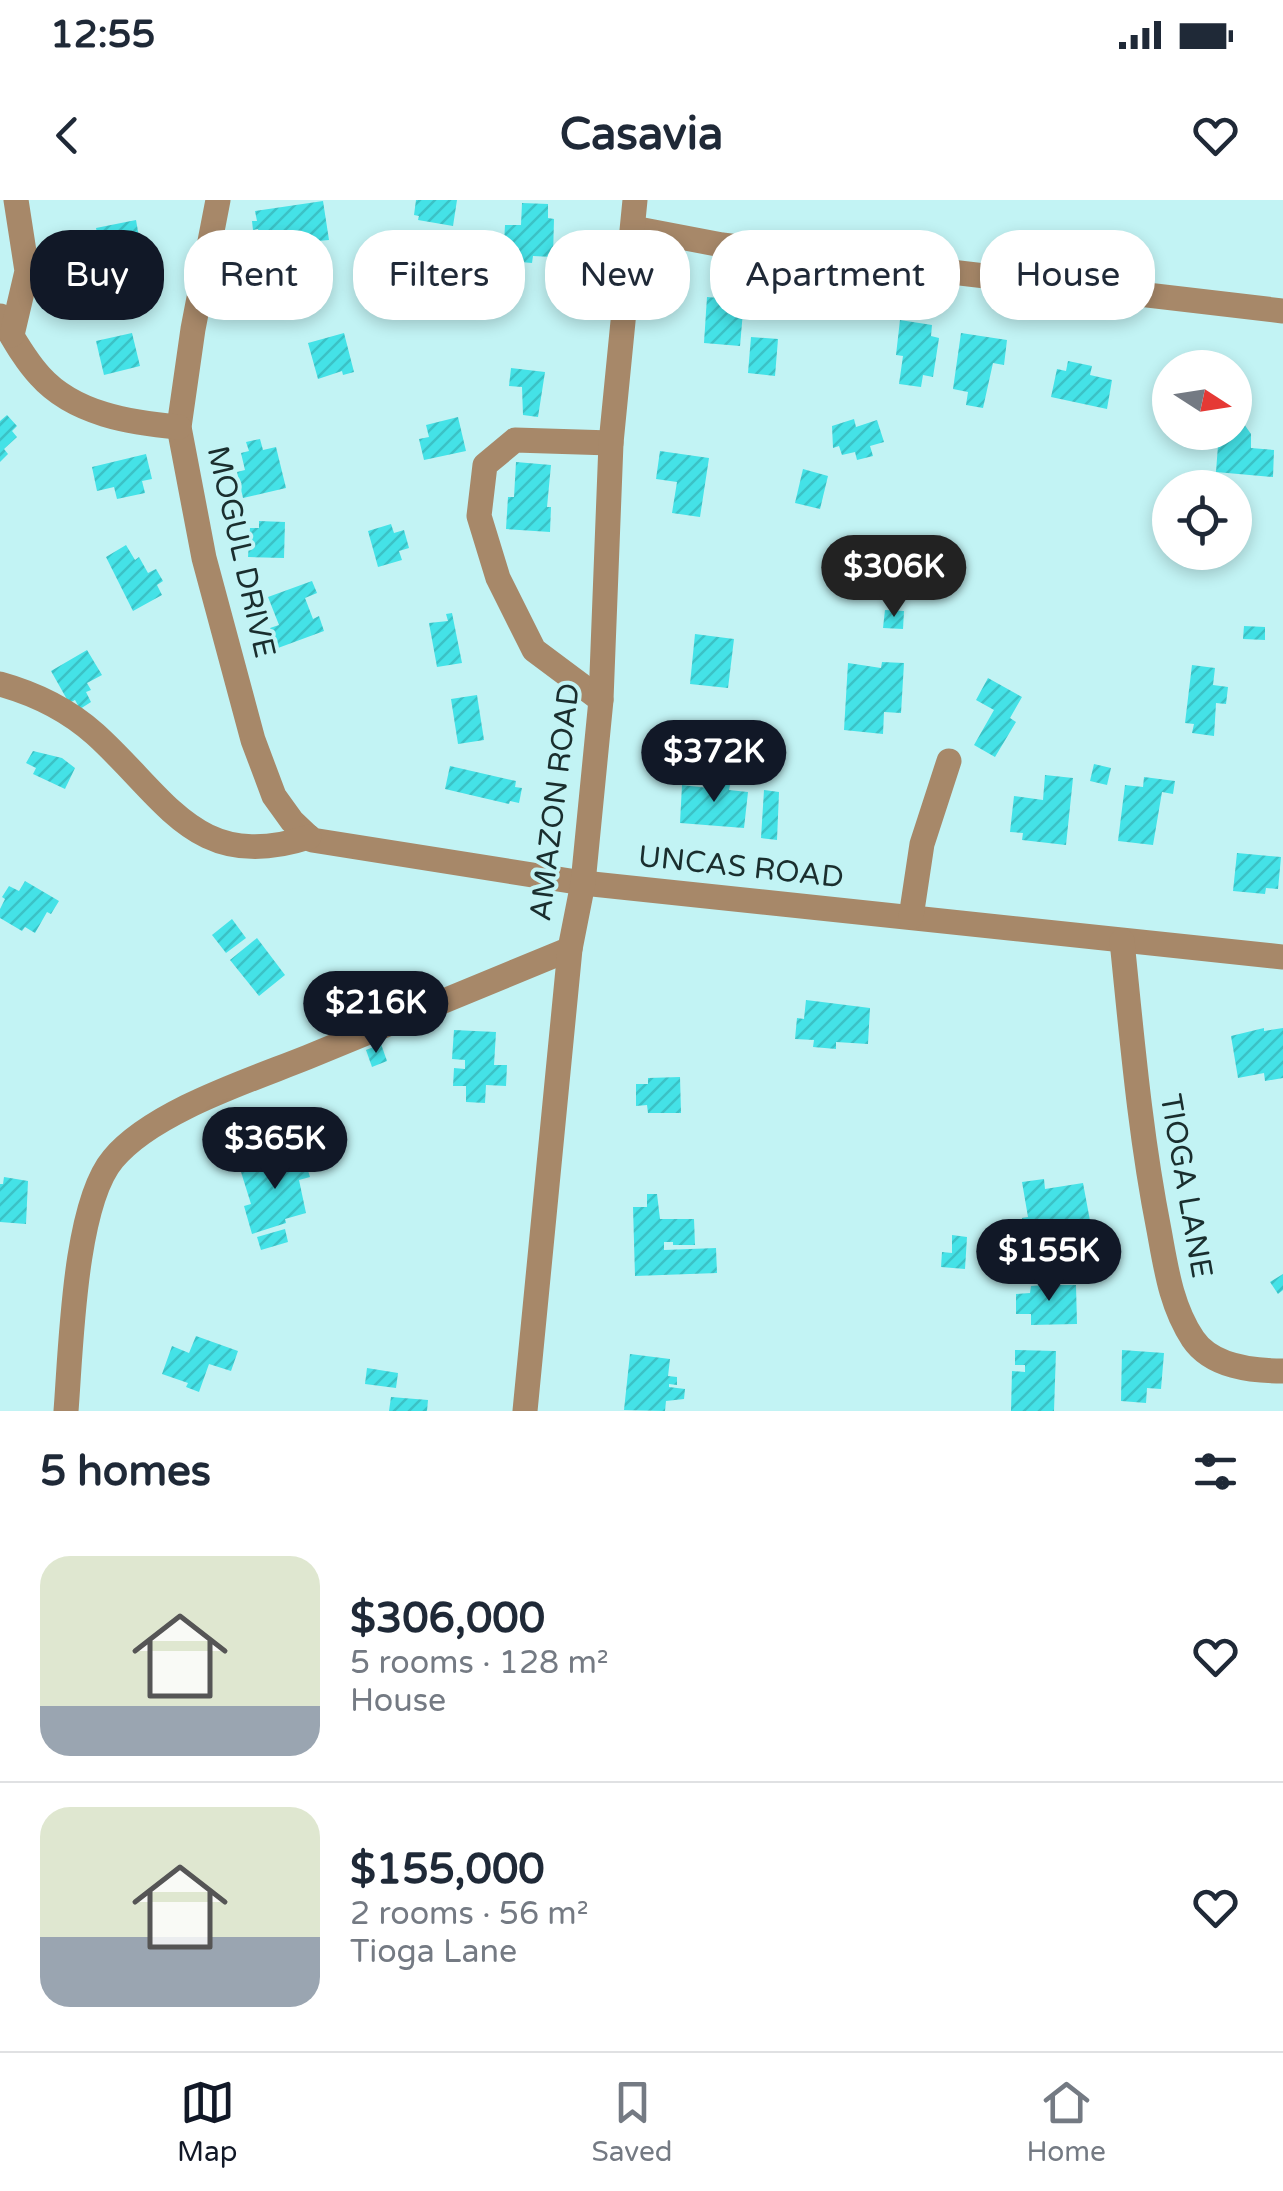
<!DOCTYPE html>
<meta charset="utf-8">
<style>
:root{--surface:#fff;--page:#f2f2f3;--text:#1f2937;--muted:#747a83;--line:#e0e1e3;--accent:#111827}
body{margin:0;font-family:"Varela Round",sans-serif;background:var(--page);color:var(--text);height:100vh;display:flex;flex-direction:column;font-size:38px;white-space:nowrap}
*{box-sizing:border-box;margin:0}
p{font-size:32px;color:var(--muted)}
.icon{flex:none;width:55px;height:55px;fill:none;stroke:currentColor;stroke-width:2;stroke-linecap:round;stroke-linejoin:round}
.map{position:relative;height:1211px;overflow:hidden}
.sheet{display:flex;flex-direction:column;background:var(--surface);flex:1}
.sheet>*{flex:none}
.top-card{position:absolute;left:30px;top:30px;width:1225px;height:90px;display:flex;gap:20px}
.needle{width:65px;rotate:102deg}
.fabs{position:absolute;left:1152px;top:150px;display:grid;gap:20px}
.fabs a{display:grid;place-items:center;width:100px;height:100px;border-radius:50%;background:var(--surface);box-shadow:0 5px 15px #0003;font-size:50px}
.price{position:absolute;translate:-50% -85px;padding:0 22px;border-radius:35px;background:var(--accent);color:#fff;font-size:32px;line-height:65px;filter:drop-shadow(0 2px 5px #0008)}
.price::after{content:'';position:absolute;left:50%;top:60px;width:30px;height:22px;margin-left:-15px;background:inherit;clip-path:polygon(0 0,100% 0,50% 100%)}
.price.selected{background:#222;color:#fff}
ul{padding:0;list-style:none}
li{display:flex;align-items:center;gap:30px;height:250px;padding:0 40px}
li+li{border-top:2px solid var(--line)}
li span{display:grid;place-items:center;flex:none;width:280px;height:200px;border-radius:30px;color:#555}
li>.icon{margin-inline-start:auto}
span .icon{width:120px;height:120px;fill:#fffc;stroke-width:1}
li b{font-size:42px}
h2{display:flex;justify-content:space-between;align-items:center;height:120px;padding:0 40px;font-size:42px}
.pill{padding:0 35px;border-radius:40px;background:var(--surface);box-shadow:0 5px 15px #0003;font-size:35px;line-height:90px}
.pill.selected{background:var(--accent);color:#fff}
.status{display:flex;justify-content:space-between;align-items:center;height:70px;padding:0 50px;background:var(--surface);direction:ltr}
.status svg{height:28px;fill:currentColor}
header{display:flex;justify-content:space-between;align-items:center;height:130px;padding:0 40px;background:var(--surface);font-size:45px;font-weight:700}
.tabs{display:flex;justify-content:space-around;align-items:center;height:140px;border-top:2px solid var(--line);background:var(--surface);font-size:28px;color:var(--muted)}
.tabs a{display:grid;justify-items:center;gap:5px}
.tabs .selected{color:var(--accent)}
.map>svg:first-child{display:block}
.building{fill:url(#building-hatch)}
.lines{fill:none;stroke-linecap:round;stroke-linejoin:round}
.minor{stroke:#a78869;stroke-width:25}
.labels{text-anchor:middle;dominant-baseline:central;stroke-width:8;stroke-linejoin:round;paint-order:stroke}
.street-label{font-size:30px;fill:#1a2e2e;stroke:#c2f3f4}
</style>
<div class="status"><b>12:55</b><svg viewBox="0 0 49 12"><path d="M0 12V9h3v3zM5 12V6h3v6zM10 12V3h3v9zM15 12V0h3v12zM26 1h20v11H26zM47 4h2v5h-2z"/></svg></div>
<header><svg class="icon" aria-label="back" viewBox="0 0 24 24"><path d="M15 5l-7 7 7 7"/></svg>Casavia<svg class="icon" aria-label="heart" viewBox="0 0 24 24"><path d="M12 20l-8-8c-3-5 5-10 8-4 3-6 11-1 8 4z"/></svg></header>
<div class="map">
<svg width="1283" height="1211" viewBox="0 0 1283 1211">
<defs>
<pattern id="building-hatch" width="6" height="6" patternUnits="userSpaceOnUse" patternTransform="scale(2.5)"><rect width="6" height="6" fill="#44e2e7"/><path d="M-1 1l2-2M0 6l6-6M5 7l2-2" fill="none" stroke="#3bc2c6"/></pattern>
</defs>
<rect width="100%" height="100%" fill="#c2f3f4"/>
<g class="building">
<polygon points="416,0 457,0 453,26 418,20 419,16 414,15"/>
<polygon points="323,1 329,40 261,46 258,29 253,30 252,21 257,21 255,11"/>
<polygon points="522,3 548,4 548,18 554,19 553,57 533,56 532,63 520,62 519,69 507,69 507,61 496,61 498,43 504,43 505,25 521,25"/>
<polygon points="136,20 142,54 103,62 96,28"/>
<polygon points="707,97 744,100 740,146 704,143"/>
<polygon points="900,120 932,125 931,136 939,138 933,177 923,175 921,187 899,184 903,156 896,155"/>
<polygon points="132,133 140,166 104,175 96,141"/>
<polygon points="344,133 354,172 343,175 342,171 318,179 308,143"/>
<polygon points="961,133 1007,140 1004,165 993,163 983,208 966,205 968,192 953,189"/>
<polygon points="751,137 778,139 775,176 748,173"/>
<polygon points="1068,161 1092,166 1090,175 1112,180 1107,209 1051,197 1057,169 1066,171"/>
<polygon points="511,168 545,172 538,217 523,215 522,187 509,186"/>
<polygon points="7,215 17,226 12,231 17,237 4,249 8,254 0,262 0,221"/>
<polygon points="458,217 466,251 424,260 419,239 429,237 426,225"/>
<polygon points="854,219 856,227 877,220 884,242 870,246 873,256 857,260 855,252 842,255 839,246 833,248 832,226"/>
<polygon points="1235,224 1244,224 1251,234 1251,248 1274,250 1273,277 1216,272 1219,232 1235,232"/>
<polygon points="260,239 263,250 276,247 286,288 243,298 237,272 245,270 241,253 249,251 246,242"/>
<polygon points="660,251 709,258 700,317 672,313 677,282 656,279"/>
<polygon points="146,254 152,279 142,281 145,293 117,299 114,287 97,291 92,267"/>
<polygon points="516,262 551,265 547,307 551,307 550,332 506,329 508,297 514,297"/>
<polygon points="803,269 828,276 820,309 795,303"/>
<polygon points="259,321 285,322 284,358 248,357 250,328 259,328"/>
<polygon points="391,324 394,333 404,330 409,348 399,351 402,360 378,367 368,331"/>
<polygon points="126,345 135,360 139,357 148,373 156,369 163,381 157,385 162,395 133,411 106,357"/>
<polygon points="312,381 317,393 305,398 313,419 319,416 324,431 278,448 270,428 279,425 268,397"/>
<polygon points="885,410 904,411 903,429 883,428"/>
<polygon points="452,413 462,463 437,467 429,423 448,421 446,414"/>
<polygon points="1244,426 1265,427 1265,440 1243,439"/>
<polygon points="695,434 734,439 728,488 690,484"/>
<polygon points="87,450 102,475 87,483 91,490 86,492 91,502 80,509 75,500 69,503 51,471"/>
<polygon points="882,462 904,463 901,513 884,512 883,534 844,530 848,463 881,468"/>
<polygon points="1192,465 1215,468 1213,485 1228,487 1226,504 1216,503 1214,536 1192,533 1194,524 1185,523"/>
<polygon points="988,478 1022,497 1010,518 1016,522 995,557 974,545 994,510 976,500"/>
<polygon points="477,495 484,540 458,544 451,499"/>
<polygon points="33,551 62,558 75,568 65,589 33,574 36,568 26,563"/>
<polygon points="1094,564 1111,568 1107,585 1090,581"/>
<polygon points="450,566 516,581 515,587 522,588 519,603 510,601 509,604 445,589"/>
<polygon points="1045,575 1073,578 1066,645 1022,640 1023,633 1010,632 1014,596 1043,600"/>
<polygon points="1144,577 1175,581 1173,594 1162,592 1153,645 1118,641 1125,585 1143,587"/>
<polygon points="710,578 731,580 729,590 748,592 744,628 680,623 682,585 709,588"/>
<polygon points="764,590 779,592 777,640 761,638"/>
<polygon points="1237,653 1281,657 1278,689 1266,688 1265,694 1233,691"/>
<polygon points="25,681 59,701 51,714 47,712 35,733 25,727 22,731 0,718 0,709 5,699 2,697 9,686 19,691"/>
<polygon points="232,719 246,738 226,753 212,735"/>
<polygon points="257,738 285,775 259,796 230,760"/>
<polygon points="806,800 870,808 868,844 836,842 836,849 813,847 814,840 795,839 797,818 804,819"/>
<polygon points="1264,828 1264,831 1283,828 1283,878 1265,881 1264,873 1238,878 1231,836"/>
<polygon points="454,830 496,832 494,865 507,865 506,886 486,885 485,903 466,902 466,886 453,886 454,868 465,869 465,860 452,859"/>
<polygon points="381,844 387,861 372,867 366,850"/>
<polygon points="680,877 681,913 648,913 647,905 636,906 636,884 648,884 648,878"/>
<polygon points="302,951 310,977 299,980 306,1013 285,1019 286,1023 252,1034 244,1006 251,1004 241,972"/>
<polygon points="4,977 28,981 26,1024 0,1022 0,984 3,984"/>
<polygon points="1044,979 1045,989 1083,983 1091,1026 1078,1028 1080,1038 1067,1040 1068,1045 1028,1053 1022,1018 1028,1017 1022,982"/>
<polygon points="647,994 657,994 660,1019 694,1019 695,1045 673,1045 673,1042 664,1042 664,1050 716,1048 717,1073 635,1076 633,1007 647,1007"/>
<polygon points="285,1029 288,1042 261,1050 257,1037"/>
<polygon points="952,1035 967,1037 965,1069 941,1067 942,1052 952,1053"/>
<polygon points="1283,1074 1283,1090 1278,1094 1270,1082"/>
<polygon points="1047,1079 1059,1079 1059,1085 1076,1085 1077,1124 1031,1125 1031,1114 1016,1114 1016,1094 1030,1093 1031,1086 1047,1085"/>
<polygon points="196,1136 238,1151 231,1171 209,1164 199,1192 186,1187 188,1183 162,1174 172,1146 189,1153"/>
<polygon points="1015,1150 1056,1151 1054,1211 1011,1211 1012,1171 1025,1172 1025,1165 1015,1165"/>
<polygon points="1122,1150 1164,1153 1161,1189 1147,1188 1146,1203 1121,1201"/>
<polygon points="630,1154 670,1159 668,1176 677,1177 677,1185 669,1184 669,1187 685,1189 684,1199 666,1201 665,1211 624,1210"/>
<polygon points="367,1168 398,1173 396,1188 365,1184"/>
<polygon points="391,1197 428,1200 427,1211 389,1211"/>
</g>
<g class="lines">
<g class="minor">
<polyline points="218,0 193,129 179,227 204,358 253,540 274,596 292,621 312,640 583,683 1283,757"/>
<polyline points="633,28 722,45 1283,111"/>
<path d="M0,116C12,136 24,159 40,176C74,214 131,223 179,227"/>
<polyline points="12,135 27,71 16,0"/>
<path d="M0,484C36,494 67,509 95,534C167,599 197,674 309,637"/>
<polyline points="601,500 534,450 498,378 479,316 485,265 515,240 611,243"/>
<polyline points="911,717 922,644 949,561"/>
<path d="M1122,741C1132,838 1140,934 1159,1030C1166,1068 1171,1106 1193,1139C1212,1167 1252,1171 1283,1171"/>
<path d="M66,1211C71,1149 74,1005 113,959C153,911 251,880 308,857C395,821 483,785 570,749"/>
<polyline points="525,1211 570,749 583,683 601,500 611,243 635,0"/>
</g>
</g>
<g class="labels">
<g class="street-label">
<text transform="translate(241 352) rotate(77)">MOGUL DRIVE</text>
<text transform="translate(555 602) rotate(-83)">AMAZON ROAD</text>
<text transform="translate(741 667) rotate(6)">UNCAS ROAD</text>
<text transform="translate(1186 986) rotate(80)">TIOGA LANE</text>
</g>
</g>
</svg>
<div class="fabs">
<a><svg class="needle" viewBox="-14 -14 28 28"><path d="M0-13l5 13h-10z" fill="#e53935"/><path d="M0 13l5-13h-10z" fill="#747a83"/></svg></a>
<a><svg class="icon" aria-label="locate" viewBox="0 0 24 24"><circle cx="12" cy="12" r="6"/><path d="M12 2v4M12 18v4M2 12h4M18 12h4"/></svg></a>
</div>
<b class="price selected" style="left:894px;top:420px">$306K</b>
<b class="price" style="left:714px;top:605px">$372K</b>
<b class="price" style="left:376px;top:856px">$216K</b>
<b class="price" style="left:275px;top:992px">$365K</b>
<b class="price" style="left:1049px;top:1104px">$155K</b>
<div class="top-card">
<a class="pill selected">Buy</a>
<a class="pill">Rent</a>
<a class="pill">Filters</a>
<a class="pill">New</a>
<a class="pill">Apartment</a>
<a class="pill">House</a>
</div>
</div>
<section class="sheet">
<h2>5 homes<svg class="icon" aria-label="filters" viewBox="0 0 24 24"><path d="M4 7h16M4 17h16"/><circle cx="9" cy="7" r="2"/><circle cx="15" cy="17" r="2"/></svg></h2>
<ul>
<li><span style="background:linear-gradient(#dfe7d0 75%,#9aa5b1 0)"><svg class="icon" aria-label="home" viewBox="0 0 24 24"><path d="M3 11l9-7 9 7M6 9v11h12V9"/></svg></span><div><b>$306,000</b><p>5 rooms · 128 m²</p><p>House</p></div><svg class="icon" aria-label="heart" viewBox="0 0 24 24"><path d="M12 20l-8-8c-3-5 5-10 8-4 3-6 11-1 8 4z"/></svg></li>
<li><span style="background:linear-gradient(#dfe7d0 65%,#9aa5b1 0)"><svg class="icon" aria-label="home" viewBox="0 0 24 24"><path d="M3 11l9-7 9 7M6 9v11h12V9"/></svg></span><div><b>$155,000</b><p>2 rooms · 56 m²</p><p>Tioga Lane</p></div><svg class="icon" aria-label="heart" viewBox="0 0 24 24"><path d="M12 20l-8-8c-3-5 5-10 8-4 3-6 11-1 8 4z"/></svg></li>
</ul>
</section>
<nav class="tabs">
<a class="selected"><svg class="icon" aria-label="map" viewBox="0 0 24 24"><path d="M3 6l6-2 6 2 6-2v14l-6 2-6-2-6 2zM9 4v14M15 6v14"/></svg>Map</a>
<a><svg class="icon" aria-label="saved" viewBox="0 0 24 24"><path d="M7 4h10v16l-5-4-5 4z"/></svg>Saved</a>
<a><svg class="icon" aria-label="home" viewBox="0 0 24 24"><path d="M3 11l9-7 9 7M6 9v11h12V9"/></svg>Home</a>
</nav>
